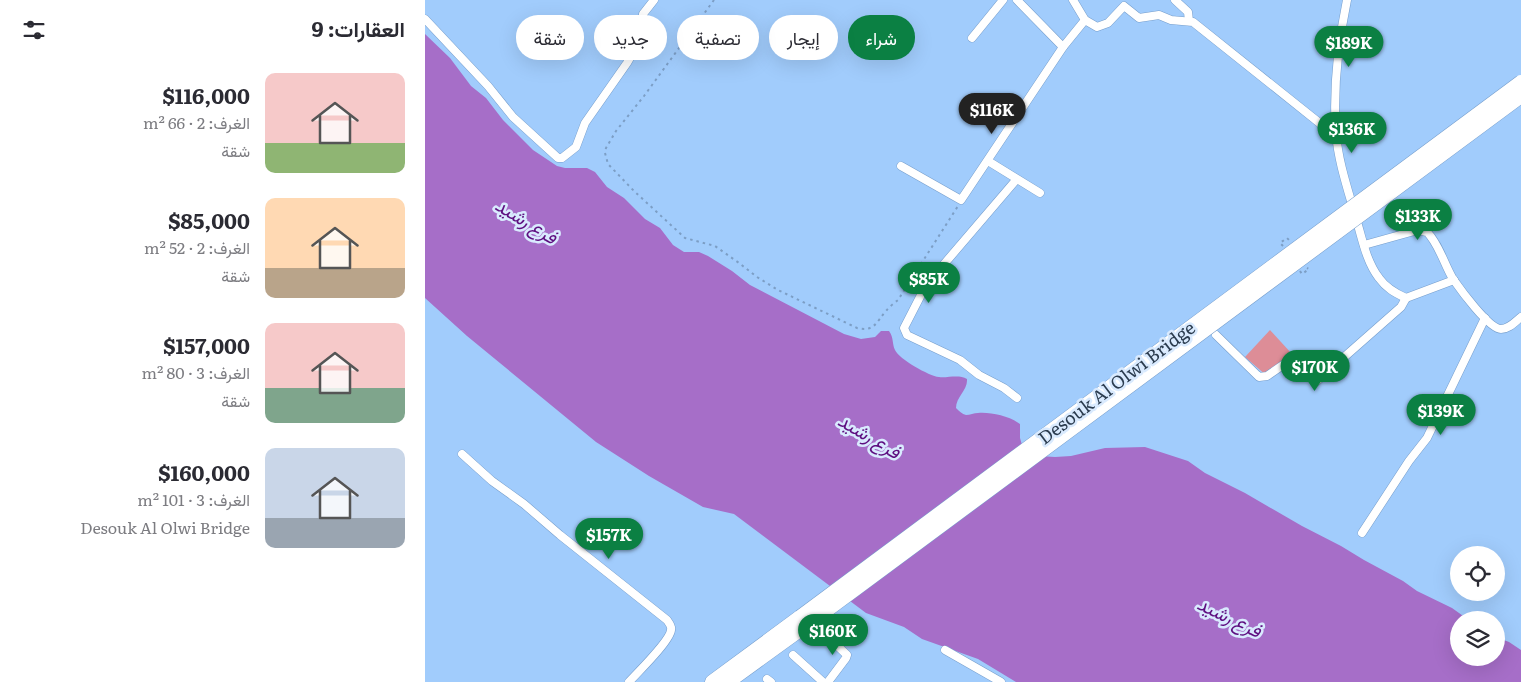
<!DOCTYPE html>
<html lang="ar">
<meta charset="utf-8">
<style>
:root{--surface:#fff;--page:#f2f2f3;--text:#2b2b33;--muted:#7c7c81;--accent:#0b8043}
body{margin:0;font-family:Literata,Vazirmatn,serif;background:var(--page);color:var(--text);direction:rtl;height:100vh;display:flex;flex-direction:column;font-size:19px;white-space:nowrap}
*{box-sizing:border-box;margin:0}
p{font-size:16px;color:var(--muted)}
.icon{flex:none;width:28px;height:28px;fill:none;stroke:currentColor;stroke-width:2;stroke-linecap:round;stroke-linejoin:round}
.map{position:relative;flex:1;overflow:hidden;direction:ltr}
.details{display:flex;flex-direction:column;background:var(--surface);width:425px}
.details>*{flex:none}
.guide{position:absolute;left:15px;top:15px;width:475px;height:45px;direction:rtl;display:flex;gap:10px}
.controls{position:absolute;left:1025px;top:546px;display:grid;gap:10px}
.controls a{display:grid;place-items:center;width:55px;height:55px;border-radius:50%;background:var(--surface);box-shadow:0 5px 20px #0002;font-size:25px}
.price{position:absolute;translate:-50% -42px;padding:0 11px;border-radius:18px;background:var(--accent);color:#fff;font-size:16px;line-height:32px;filter:drop-shadow(0 1px 2px #0008)}
.price::after{content:'';position:absolute;left:50%;top:30px;width:15px;height:11px;margin-left:-8px;background:inherit;clip-path:polygon(0 0,100% 0,50% 100%)}
.price.selected{background:#222;color:#fff}
ul{padding:0;list-style:none}
li{display:flex;align-items:center;gap:15px;height:125px;padding:0 20px}
li span{display:grid;place-items:center;flex:none;width:140px;height:100px;border-radius:10px;color:#555}
li>.icon{margin-inline-start:auto}
span .icon{width:60px;height:60px;fill:#fffc;stroke-width:1}
li b{font-size:21px}
h2{display:flex;justify-content:space-between;align-items:center;height:60px;padding:0 20px;font-size:21px}
.chip{padding:0 18px;border-radius:22px;background:var(--surface);box-shadow:0 5px 20px #0002;font-size:18px;line-height:45px}
.chip.selected{background:var(--accent);color:#fff}
main{display:flex;flex:1;min-height:0}
.map>svg:first-child{display:block}
.green{fill:#dd8d97}
.water{fill:#a66ec8}
.lines{fill:none;stroke-linecap:round;stroke-linejoin:round}
.street-casing{stroke:#769ecc;stroke-width:9}
.highway-casing{stroke:#769ecc;stroke-width:15}
.path{stroke:#7c9ec5;stroke-width:2;stroke-dasharray:2.5 4;stroke-linecap:butt}
.street{stroke:#fff;stroke-width:8}
.highway{stroke:#fff;stroke-width:14}
.highway-bridge-casing{stroke:#769ecc;stroke-width:15;stroke-linecap:butt}
.highway-bridge{stroke:#fff;stroke-width:14}
.labels{text-anchor:middle;dominant-baseline:central;stroke-width:5;stroke-linejoin:round;paint-order:stroke}
.street-label{font-size:18px;fill:#2b3c4f;stroke:#d9eafe}
.water-label{font-size:19px;font-style:italic;fill:#5e0f80;stroke:#d9eafe}
</style>
<main>
<div class="map">
<svg width="1096" height="682" viewBox="0 0 1096 682">
<rect width="100%" height="100%" fill="#a1ccfc"/>
<polygon class="green" points="845,330 867,354 842,376 820,357"/>
<path class="water" d="M0,34L25,58L46,86L61,98L78,120L108,150L132,166L140,168H162L170,172L182,187L199,198L220,219L235,228L248,245L259,252H274L283,256L307,271L325,285L419,334L436,339L450,337L456,331H464C469,338 467,344 470,350C474,359 504,376 514,377C523,378 534,374 542,379C543,390 531,397 531,408C534,411 537,414 541,415C545,415 549,413 553,413C566,412 584,416 595,424V438L597,445L614,456L630,457L646,456L680,448L720,447L763,461L780,473L820,493L877,526L916,546L939,560L978,581L992,591L1027,608L1041,618L1043,620H1034V658H1071V637L1084,642L1096,650V682H591L553,659L497,639L479,627L441,613L309,514L278,507L224,476L171,442L42,336L0,298Z"/>
<g class="lines">
<defs>
<g id="street">
<polyline points="648,0 660,20 672,27 683,23 699,6 714,18 734,15 746,20 768,22 897,125 911,134"/>
<polyline points="750,0 763,12 764,21"/>
<path d="M922,0C913,43 908,89 911,133C913,161 923,190 931,218C937,238 941,261 954,278C961,288 970,293 981,298L1029,280"/>
<polyline points="0,19 63,86 88,117 133,158 137,158 151,147 160,123 202,63 216,39 219,32 218,14 229,0"/>
<polyline points="547,38 578,0"/>
<polyline points="638,47 660,20"/>
<polyline points="563,161 615,193"/>
<polyline points="476,166 536,200 638,47 592,0"/>
<polyline points="591,180 508,277 497,293 479,328 482,335 535,360 554,375 579,388 592,398"/>
<path d="M939,245L993,230L1002,232C1014,244 1019,264 1028,279C1035,289 1064,329 1076,329C1084,329 1090,322 1096,317"/>
<polyline points="791,335 834,377 842,376 868,358 892,381 976,307 981,298"/>
<path d="M37,454L67,481L99,504L135,535L242,620C244,623 247,626 246,630C245,641 213,672 204,682"/>
<polyline points="937,533 984,461 1002,438 1060,318"/>
<polyline points="398,632 422,655 421,658 403,682"/>
<polyline points="520,650 576,682"/>
<polyline points="368,655 398,682"/>
<polyline points="342,679 346,682"/>
</g>
<g id="highway">
<polyline points="287,682 375,617"/>
<polyline points="303,682 383,624"/>
</g>
</defs>
<use href="#street" class="street-casing"/>
<use href="#highway" class="highway-casing"/>
<g class="path">
<path d="M289,0L219,96L191,131L181,148L180,153L183,164L209,191L260,238L290,246L314,263L332,277L353,290L432,328C450,332 451,322 461,311C464,307 469,303 473,300L533,206"/>
<polyline points="858,246 855,243 862,238 864,240 863,241"/>
<polyline points="875,271 877,274 884,269 882,268"/>
</g>
<use href="#street" class="street"/>
<use href="#highway" class="highway"/>
<defs>
<g id="highway-bridge">
<polyline points="375,617 1096,82"/>
<polyline points="383,624 1096,96"/>
</g>
</defs>
<use href="#highway-bridge" class="highway-bridge-casing"/>
<use href="#highway-bridge" class="highway-bridge"/>
</g>
<g class="labels">
<g class="street-label">
<text transform="translate(691 382) rotate(-37)">Desouk Al Olwi Bridge</text>
</g>
<g class="water-label">
<text transform="translate(102 220) rotate(32)">فرع رشيد</text>
<text transform="translate(445 435) rotate(31)">فرع رشيد</text>
<text transform="translate(805 616) rotate(26)">فرع رشيد</text>
</g>
</g>
</svg>
<div class="controls">
<a><svg class="icon" aria-label="locate" viewBox="0 0 24 24"><circle cx="12" cy="12" r="6"/><path d="M12 2v4M12 18v4M2 12h4M18 12h4"/></svg></a>
<a><svg class="icon" aria-label="layers" viewBox="0 0 24 24"><path d="M12 4l9 5-9 5-9-5zM3 14l9 5 9-5"/></svg></a>
</div>
<b class="price" style="left:924px;top:68px">$189K</b>
<b class="price selected" style="left:567px;top:135px">$116K</b>
<b class="price" style="left:927px;top:154px">$136K</b>
<b class="price" style="left:993px;top:241px">$133K</b>
<b class="price" style="left:504px;top:304px">$85K</b>
<b class="price" style="left:890px;top:392px">$170K</b>
<b class="price" style="left:1016px;top:436px">$139K</b>
<b class="price" style="left:184px;top:560px">$157K</b>
<b class="price" style="left:408px;top:656px">$160K</b>
<div class="guide">
<a class="chip selected">شراء</a>
<a class="chip">إيجار</a>
<a class="chip">تصفية</a>
<a class="chip">جديد</a>
<a class="chip">شقة</a>
</div>
</div>
<section class="details">
<h2>العقارات: 9<svg class="icon" aria-label="filters" viewBox="0 0 24 24"><path d="M4 7h16M4 17h16"/><circle cx="9" cy="7" r="2"/><circle cx="15" cy="17" r="2"/></svg></h2>
<ul>
<li><span style="background:linear-gradient(#f6c9c9 70%,#8fb573 0)"><svg class="icon" aria-label="home" viewBox="0 0 24 24"><path d="M3 11l9-7 9 7M6 9v11h12V9"/></svg></span><div><b>$116,000</b><p>الغرف: 2 · 66 m²</p><p>شقة</p></div></li>
<li><span style="background:linear-gradient(#ffd9b3 70%,#b9a48a 0)"><svg class="icon" aria-label="home" viewBox="0 0 24 24"><path d="M3 11l9-7 9 7M6 9v11h12V9"/></svg></span><div><b>$85,000</b><p>الغرف: 2 · 52 m²</p><p>شقة</p></div></li>
<li><span style="background:linear-gradient(#f6c9c9 65%,#7fa58c 0)"><svg class="icon" aria-label="home" viewBox="0 0 24 24"><path d="M3 11l9-7 9 7M6 9v11h12V9"/></svg></span><div><b>$157,000</b><p>الغرف: 3 · 80 m²</p><p>شقة</p></div></li>
<li><span style="background:linear-gradient(#c9d6e8 70%,#9aa5b1 0)"><svg class="icon" aria-label="home" viewBox="0 0 24 24"><path d="M3 11l9-7 9 7M6 9v11h12V9"/></svg></span><div><b>$160,000</b><p>الغرف: 3 · 101 m²</p><p>Desouk Al Olwi Bridge</p></div></li>
</ul>
</section>
</main>
